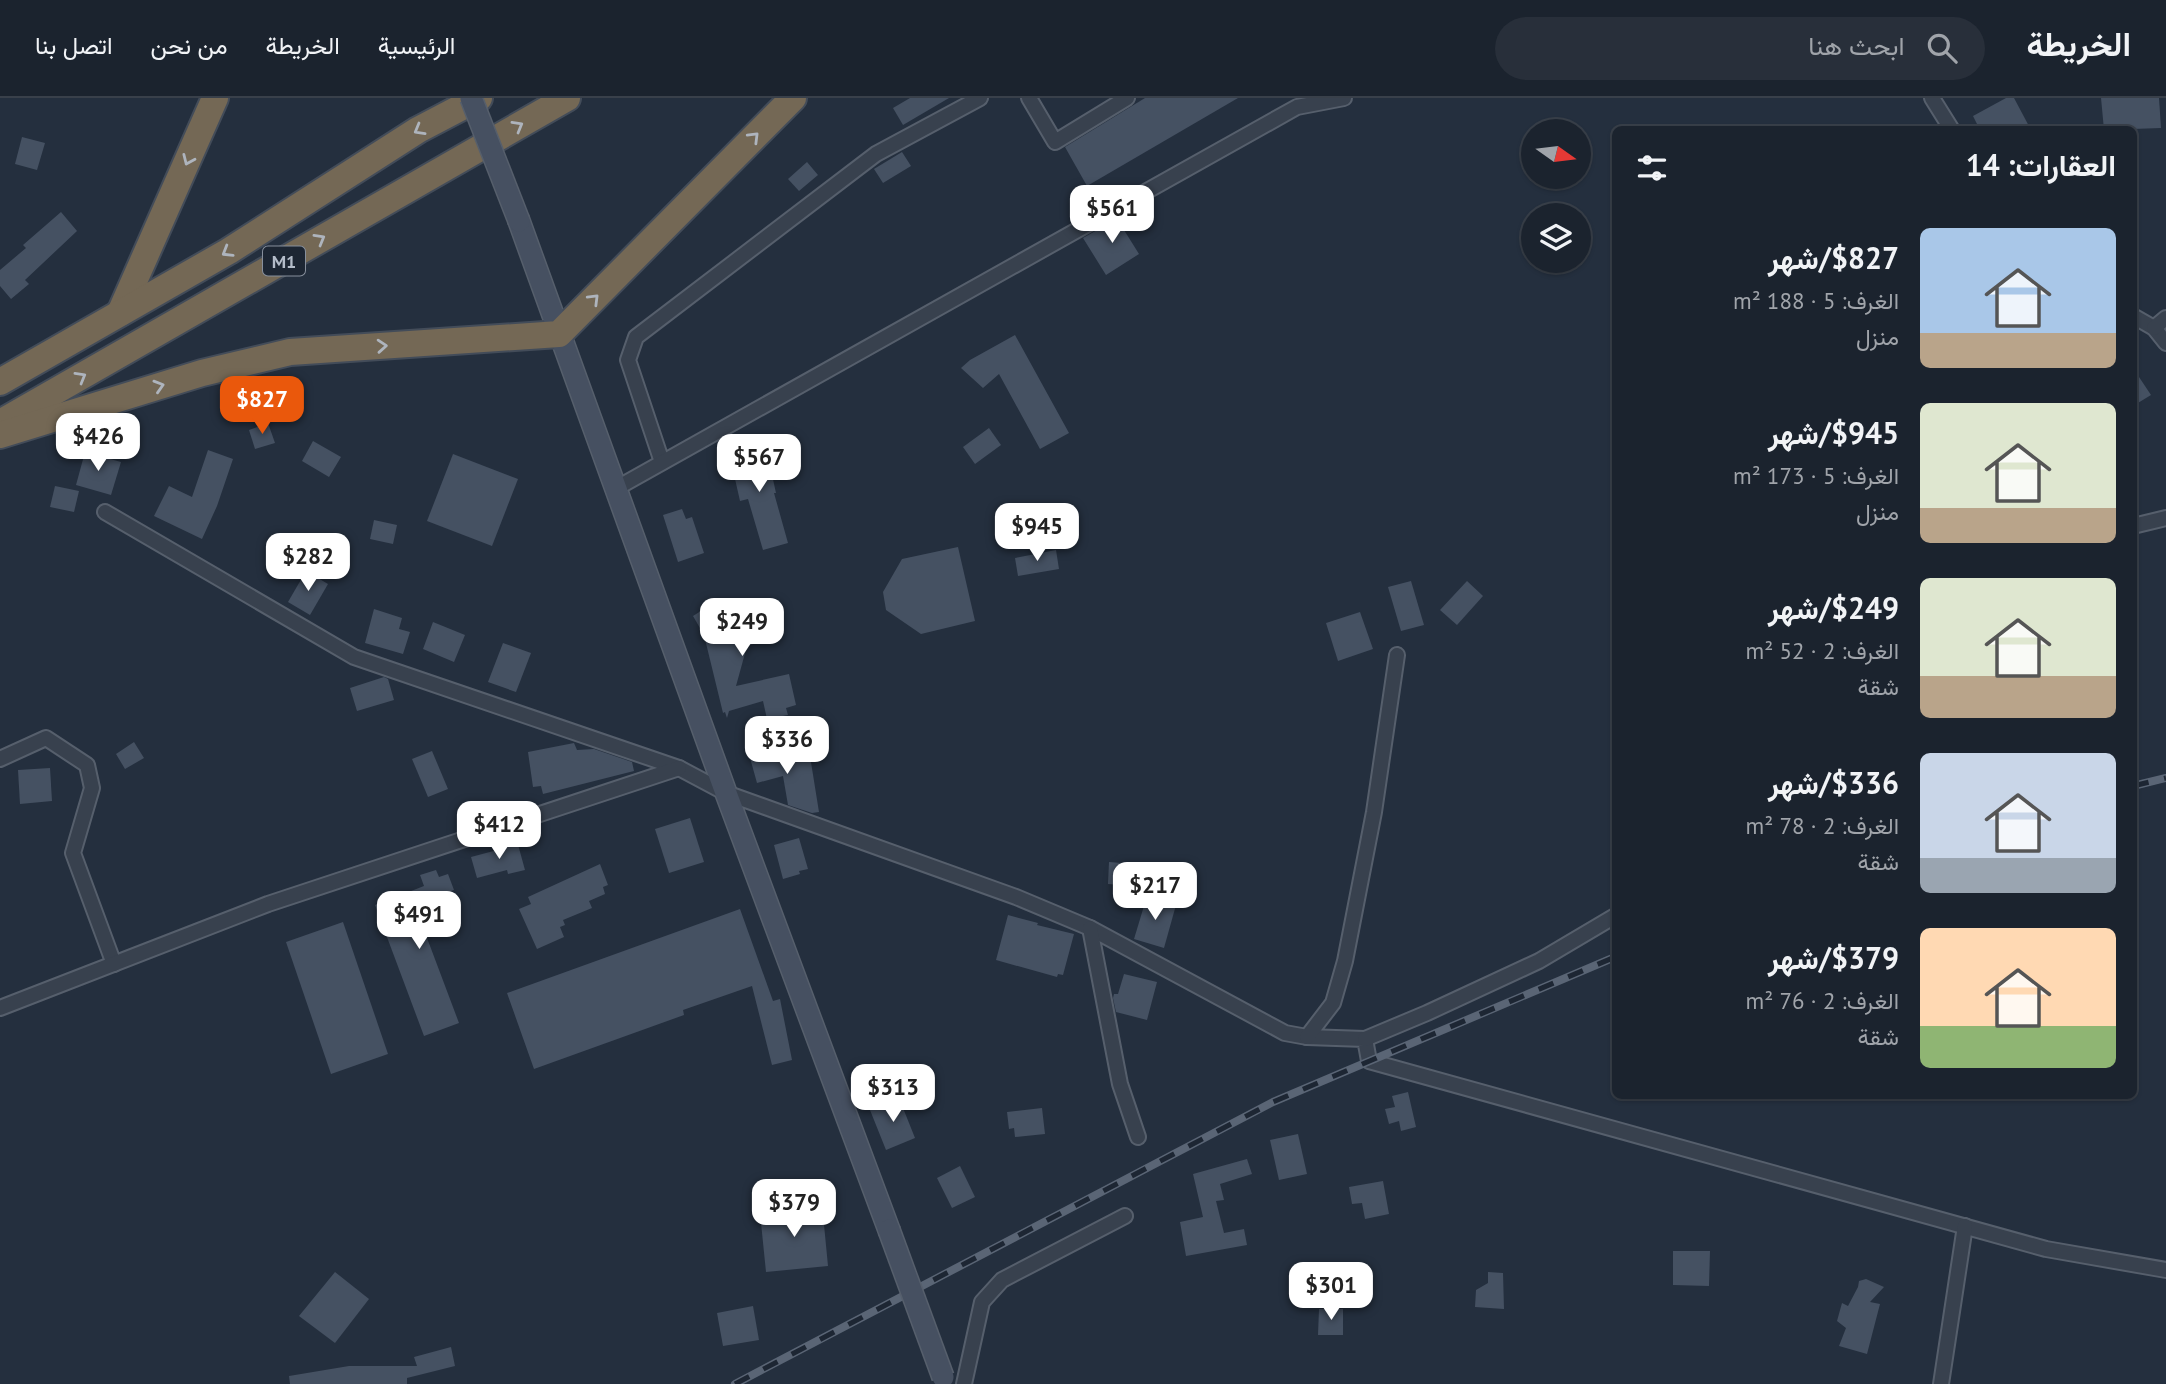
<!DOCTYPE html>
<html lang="ar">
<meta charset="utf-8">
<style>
:root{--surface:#1b232e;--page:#282f3a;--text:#f1f3f6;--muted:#a0a4aa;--line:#39404a;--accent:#ea580c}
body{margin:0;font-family:"PT Sans",Vazirmatn,sans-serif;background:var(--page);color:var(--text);direction:rtl;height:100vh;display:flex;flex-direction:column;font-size:26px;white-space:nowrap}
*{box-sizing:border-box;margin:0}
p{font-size:23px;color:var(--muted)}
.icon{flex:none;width:38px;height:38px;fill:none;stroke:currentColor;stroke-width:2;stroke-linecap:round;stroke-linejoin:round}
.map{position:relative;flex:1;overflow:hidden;direction:ltr}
.panel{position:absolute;left:1612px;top:28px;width:525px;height:973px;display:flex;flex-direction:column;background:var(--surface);border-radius:10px;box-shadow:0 2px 5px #0004,0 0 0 2px var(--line);direction:rtl}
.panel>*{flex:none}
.needle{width:46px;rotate:104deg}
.controls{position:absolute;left:1521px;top:21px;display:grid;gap:14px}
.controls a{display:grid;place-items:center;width:70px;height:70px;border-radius:50%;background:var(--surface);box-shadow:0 2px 5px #0004,0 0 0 2px var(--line);font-size:35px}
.price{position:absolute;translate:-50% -60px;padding:0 16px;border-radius:14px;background:#fff;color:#222;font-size:23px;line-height:46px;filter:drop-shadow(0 2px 4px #0008)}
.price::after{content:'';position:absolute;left:50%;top:42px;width:21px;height:16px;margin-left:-10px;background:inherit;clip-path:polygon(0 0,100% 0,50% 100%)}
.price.selected{background:var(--accent);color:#fff}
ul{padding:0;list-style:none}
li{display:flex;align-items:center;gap:21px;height:175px;padding:0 21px}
li span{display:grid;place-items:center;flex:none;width:196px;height:140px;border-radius:10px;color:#555}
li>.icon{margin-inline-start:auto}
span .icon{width:84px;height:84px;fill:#fffc;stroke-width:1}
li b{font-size:30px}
h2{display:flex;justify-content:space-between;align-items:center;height:84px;padding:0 21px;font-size:30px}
header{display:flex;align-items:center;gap:42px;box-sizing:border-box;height:98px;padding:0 35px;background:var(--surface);border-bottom:2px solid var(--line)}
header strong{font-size:33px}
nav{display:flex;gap:38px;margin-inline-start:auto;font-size:24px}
.search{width:490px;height:63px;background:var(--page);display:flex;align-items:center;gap:18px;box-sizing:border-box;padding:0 24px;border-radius:38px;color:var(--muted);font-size:26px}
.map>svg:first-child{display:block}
.building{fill:#455162}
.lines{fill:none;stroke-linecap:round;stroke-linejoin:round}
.minor-casing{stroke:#565f6c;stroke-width:18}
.secondary-casing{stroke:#565f6c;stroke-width:24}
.motorway-casing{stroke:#434c59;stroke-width:30}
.minor{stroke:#38414e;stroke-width:14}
.secondary{stroke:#465061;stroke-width:21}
.motorway{stroke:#746855;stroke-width:26}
.rail-casing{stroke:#5a6575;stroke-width:8}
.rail{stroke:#1d2633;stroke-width:5;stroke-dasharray:16;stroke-linecap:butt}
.secondary-bridge-casing{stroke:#565f6c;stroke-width:24;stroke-linecap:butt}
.secondary-bridge{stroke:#465061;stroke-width:21}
.oneway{stroke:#aeb4bd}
.labels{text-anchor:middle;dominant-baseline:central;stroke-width:5;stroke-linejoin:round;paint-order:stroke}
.shield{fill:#1d2633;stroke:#878f9c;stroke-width:2}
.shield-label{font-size:18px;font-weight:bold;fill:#b4bcc9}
</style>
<header>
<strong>الخريطة</strong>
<div class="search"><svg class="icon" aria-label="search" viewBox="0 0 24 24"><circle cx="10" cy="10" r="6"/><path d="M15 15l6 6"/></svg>ابحث هنا</div>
<nav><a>الرئيسية</a><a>الخريطة</a><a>من نحن</a><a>اتصل بنا</a></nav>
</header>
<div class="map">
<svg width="2166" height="1286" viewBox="0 0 2166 1286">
<rect width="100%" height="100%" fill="#242f3e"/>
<g class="building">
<polygon points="910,0 949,0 903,27 893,10"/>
<polygon points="1145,0 1238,0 1087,88 1065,49"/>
<polygon points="2006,0 2014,0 2031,32 1980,32 1973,18"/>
<polygon points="2101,0 2159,0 2161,30 2104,32"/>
<polygon points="22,39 45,45 37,72 15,66"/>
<polygon points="902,54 911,68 883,85 874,71"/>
<polygon points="807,64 818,77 799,93 788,81"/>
<polygon points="61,114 77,133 25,182 29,186 11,201 0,188 0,172 26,150 23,147"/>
<polygon points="1125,116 1133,127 1124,132 1139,156 1106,177 1083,140"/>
<polygon points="1015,237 1069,335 1040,351 999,276 983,290 961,270 970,262"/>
<polygon points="2133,270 2151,297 2133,308"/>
<polygon points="268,325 275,345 255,351 249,332"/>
<polygon points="989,330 1001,347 975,366 963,349"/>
<polygon points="313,343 341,359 329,379 302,363"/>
<polygon points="749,345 752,357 767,354 776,395 774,395 788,445 763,452 748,401 740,403 728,350"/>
<polygon points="208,352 233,361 217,408 202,441 154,418 169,388 192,399"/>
<polygon points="85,354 121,364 111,397 76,387"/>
<polygon points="453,356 518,381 492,448 427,423"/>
<polygon points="55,388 79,393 74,414 50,409"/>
<polygon points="682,411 686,421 692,419 704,455 678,464 663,417"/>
<polygon points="374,422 397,427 393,446 370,441"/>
<polygon points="958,449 975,523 921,536 886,512 883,494 902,461"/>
<polygon points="1056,452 1059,471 1018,478 1015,460"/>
<polygon points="306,473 328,486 310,517 288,504"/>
<polygon points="1411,483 1424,527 1401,533 1388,489"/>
<polygon points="1467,483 1483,498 1457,527 1440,512"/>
<polygon points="718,502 733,516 768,505 778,538 747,548 736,588 789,576 796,607 786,610 788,617 767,621 763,603 729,613 727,620 725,614 723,615 704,537 693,518"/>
<polygon points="374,511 402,520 399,531 410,534 403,556 365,545"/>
<polygon points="1360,514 1373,551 1338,563 1326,525"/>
<polygon points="433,524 465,537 454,564 423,551"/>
<polygon points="503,545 531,555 516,594 488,584"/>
<polygon points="384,579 388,581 394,602 357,613 350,590"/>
<polygon points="770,643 776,663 810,658 819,714 812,715 788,707 783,678 757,685 747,649"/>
<polygon points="134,644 144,660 125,671 116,656"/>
<polygon points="574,645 577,652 594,651 632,664 634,673 543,696 541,688 533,689 528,654"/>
<polygon points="432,653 448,691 428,699 412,661"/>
<polygon points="50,670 52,703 20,706 18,672"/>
<polygon points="690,720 704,764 669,775 655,731"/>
<polygon points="799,740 808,771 799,773 800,776 783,781 774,747"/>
<polygon points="517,743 525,772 508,776 507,772 477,780 471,759 501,751 500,747"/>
<polygon points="1109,764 1135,766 1134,788 1108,786"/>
<polygon points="600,766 608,787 603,789 605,796 589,803 592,810 563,822 565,827 560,829 564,839 537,851 519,811 531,806 528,799"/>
<polygon points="436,772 439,779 448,776 454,792 442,796 446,806 418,816 459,925 424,938 375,807 424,788 420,777"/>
<polygon points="1147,798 1176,807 1164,850 1134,841"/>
<polygon points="740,811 773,903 780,901 792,962 772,967 752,888 683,912 684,917 534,971 507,895"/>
<polygon points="1008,817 1038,825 1037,827 1074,836 1063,877 1058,876 1057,879 996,862"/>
<polygon points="343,824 388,956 331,976 286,844"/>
<polygon points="1124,876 1157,884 1147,922 1116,914 1113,900 1114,896 1118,896"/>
<polygon points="1408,994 1416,1029 1401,1033 1399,1023 1389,1026 1385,1011 1395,1009 1392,998"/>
<polygon points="899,1000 915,1040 886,1052 870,1012"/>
<polygon points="1042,1010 1045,1036 1015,1039 1014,1030 1009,1031 1007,1014"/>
<polygon points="1298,1036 1307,1076 1279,1082 1270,1042"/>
<polygon points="1247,1061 1252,1076 1220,1086 1224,1102 1216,1103 1224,1135 1244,1131 1247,1147 1186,1158 1180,1124 1203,1119 1193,1076"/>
<polygon points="960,1068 975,1099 952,1110 937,1080"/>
<polygon points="1383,1083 1389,1116 1365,1121 1362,1105 1352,1106 1349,1089"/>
<polygon points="822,1106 828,1168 766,1174 760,1115 803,1111 803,1108"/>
<polygon points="1673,1153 1710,1153 1709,1188 1673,1187"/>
<polygon points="335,1174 369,1201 335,1245 299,1218"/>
<polygon points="1488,1174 1503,1175 1504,1211 1475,1209 1476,1192 1488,1185"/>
<polygon points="1866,1181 1884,1189 1870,1204 1880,1206 1867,1256 1839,1248 1846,1230 1837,1223 1842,1205 1848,1208 1858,1189 1859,1183"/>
<polygon points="753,1208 759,1242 723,1248 717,1215"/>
<polygon points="1319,1211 1343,1211 1343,1237 1318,1237"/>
<polygon points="451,1249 455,1268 407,1280 407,1286 290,1286 289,1278 349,1268 417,1268 414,1259"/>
</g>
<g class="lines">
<defs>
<g id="minor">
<polyline points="1029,0 1055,44 1127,0"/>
<polyline points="1932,0 1952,32"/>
<polyline points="2133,218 2154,230 2166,245"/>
<polyline points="2154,230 2166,220"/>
<polyline points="662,364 628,262 636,239 876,56 980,0"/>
<polyline points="615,391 1297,9 1344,0"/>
<polyline points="105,414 354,559 679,670 726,695 1016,799 1090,830 1285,935 1307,939 1365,941 1369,963 2046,1151 2166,1172"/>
<polyline points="2133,428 2166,420"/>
<polyline points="0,661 46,640 87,667 92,690 73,755 114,866"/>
<polyline points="1090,830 1120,986 1138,1039"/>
<polyline points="0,910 268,806 679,670"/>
<polyline points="1307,939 1333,905 1345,863 1374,714 1397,557"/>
<polyline points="1365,941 1427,915 1539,863 1615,818"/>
<polyline points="964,1286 982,1204 1002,1182 1125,1118"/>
<polyline points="1941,1286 1965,1128"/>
</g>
<polyline id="secondary" points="519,123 726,695 889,1132"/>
<g id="motorway">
<polyline points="120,215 215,0"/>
<polyline points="0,284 229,153 418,32 479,0"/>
<polyline points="0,325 567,0"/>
<polyline points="0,337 202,275 290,254 559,236 793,0"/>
</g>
</defs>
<use href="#minor" class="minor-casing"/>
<use href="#secondary" class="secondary-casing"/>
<use href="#motorway" class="motorway-casing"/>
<use href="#minor" class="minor"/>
<use href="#secondary" class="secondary"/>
<use href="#motorway" class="motorway"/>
<defs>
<g id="rail">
<polyline points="2133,688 2166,680"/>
<polyline points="735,1286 1273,1004 1615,859"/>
</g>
</defs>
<use href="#rail" class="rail-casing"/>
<use href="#rail" class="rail"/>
<defs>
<g id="secondary-bridge">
<polyline points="471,0 519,123"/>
<polyline points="889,1132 943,1279"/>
</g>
</defs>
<use href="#secondary-bridge" class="secondary-bridge-casing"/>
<use href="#secondary-bridge" class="secondary-bridge"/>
</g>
<defs><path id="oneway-chevron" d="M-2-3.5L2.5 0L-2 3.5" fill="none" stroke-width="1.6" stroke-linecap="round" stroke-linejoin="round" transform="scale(1.75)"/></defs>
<g class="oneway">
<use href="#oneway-chevron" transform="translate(518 28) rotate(-30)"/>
<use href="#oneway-chevron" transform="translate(419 32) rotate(150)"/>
<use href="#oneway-chevron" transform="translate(754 39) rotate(-45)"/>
<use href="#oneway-chevron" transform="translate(188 62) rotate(114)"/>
<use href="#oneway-chevron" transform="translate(320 141) rotate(-30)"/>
<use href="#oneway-chevron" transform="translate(227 154) rotate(149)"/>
<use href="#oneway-chevron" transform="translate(594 201) rotate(-45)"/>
<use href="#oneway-chevron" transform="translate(382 248) rotate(-4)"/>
<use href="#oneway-chevron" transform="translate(81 279) rotate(-30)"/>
<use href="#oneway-chevron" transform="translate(159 288) rotate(-17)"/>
</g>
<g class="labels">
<rect class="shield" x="263" y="148.5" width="42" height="29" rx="5"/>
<g class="shield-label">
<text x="284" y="163">M1</text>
</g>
</g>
</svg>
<div class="controls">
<a><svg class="needle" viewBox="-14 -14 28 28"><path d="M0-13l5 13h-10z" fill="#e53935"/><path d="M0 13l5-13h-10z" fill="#a0a4aa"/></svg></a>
<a><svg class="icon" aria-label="layers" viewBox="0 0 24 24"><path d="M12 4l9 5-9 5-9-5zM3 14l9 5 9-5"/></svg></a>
</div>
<b class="price" style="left:1112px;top:147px">$561</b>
<b class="price selected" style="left:262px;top:338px">$827</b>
<b class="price" style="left:98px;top:375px">$426</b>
<b class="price" style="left:759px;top:396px">$567</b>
<b class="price" style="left:1037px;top:465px">$945</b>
<b class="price" style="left:308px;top:495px">$282</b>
<b class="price" style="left:742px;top:560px">$249</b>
<b class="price" style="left:787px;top:678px">$336</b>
<b class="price" style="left:499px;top:763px">$412</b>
<b class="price" style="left:1155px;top:824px">$217</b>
<b class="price" style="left:419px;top:853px">$491</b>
<b class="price" style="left:893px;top:1026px">$313</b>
<b class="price" style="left:794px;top:1141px">$379</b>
<b class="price" style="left:1331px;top:1224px">$301</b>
<section class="panel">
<h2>العقارات: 14<svg class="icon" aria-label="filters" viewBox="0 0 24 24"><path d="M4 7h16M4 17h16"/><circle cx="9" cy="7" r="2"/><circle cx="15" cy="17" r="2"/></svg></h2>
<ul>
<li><span style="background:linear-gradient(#a9c7e8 75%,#b9a48a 0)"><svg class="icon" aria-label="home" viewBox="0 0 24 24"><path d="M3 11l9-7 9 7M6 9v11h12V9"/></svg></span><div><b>$827/شهر</b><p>الغرف: 5 · 188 m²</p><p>منزل</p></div></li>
<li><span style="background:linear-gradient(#dfe7d0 75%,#b9a48a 0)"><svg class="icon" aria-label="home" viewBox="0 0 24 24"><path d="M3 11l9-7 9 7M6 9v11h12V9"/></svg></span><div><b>$945/شهر</b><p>الغرف: 5 · 173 m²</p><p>منزل</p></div></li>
<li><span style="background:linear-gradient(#dfe7d0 70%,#b9a48a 0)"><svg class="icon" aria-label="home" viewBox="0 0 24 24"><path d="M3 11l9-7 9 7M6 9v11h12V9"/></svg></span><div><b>$249/شهر</b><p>الغرف: 2 · 52 m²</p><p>شقة</p></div></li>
<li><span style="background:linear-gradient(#c9d6e8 75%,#9aa5b1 0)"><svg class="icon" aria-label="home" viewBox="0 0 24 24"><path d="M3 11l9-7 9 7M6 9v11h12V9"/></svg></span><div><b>$336/شهر</b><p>الغرف: 2 · 78 m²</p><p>شقة</p></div></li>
<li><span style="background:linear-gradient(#ffd9b3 70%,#8fb573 0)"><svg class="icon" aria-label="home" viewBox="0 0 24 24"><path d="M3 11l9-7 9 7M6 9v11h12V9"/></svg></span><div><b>$379/شهر</b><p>الغرف: 2 · 76 m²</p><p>شقة</p></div></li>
</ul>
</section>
</div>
